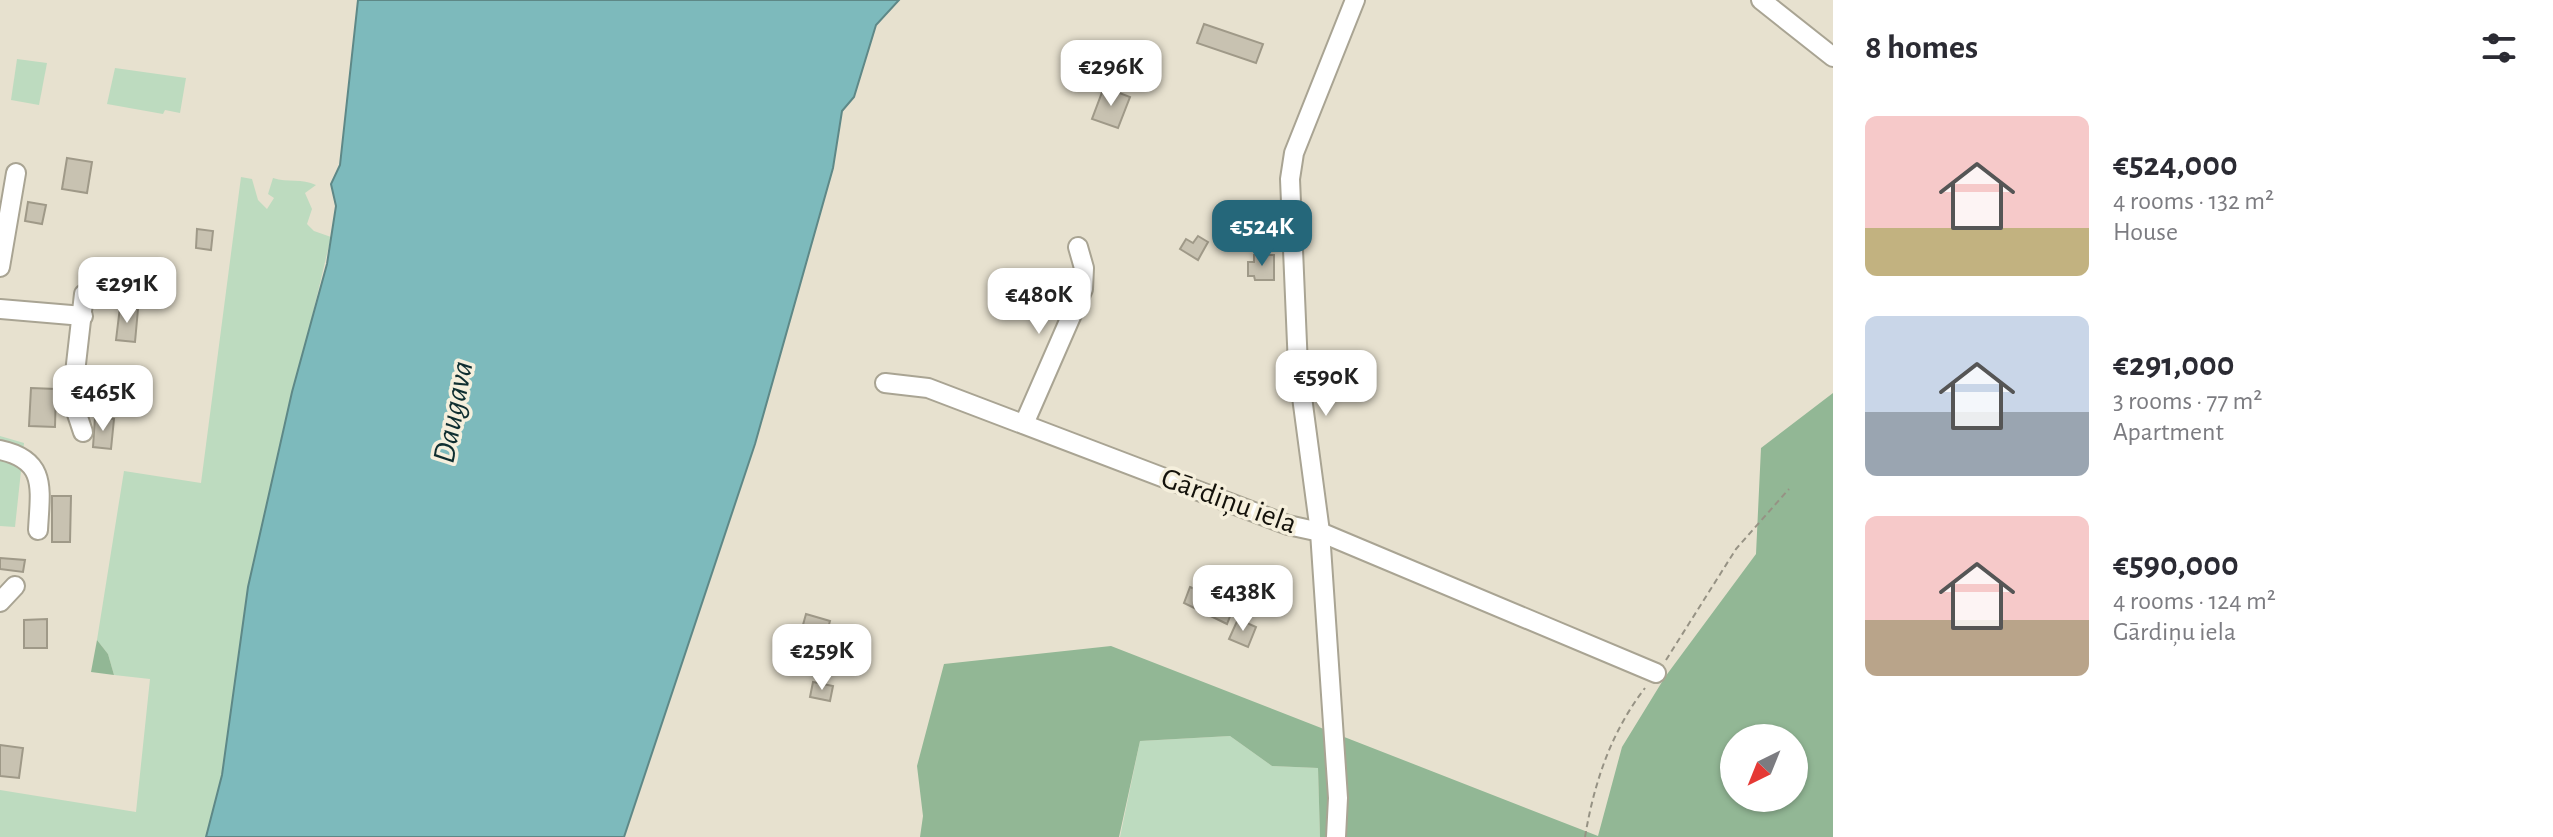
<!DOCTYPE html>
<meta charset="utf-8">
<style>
:root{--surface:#fff;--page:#f2f2f3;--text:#2b2b33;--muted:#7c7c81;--accent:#25677a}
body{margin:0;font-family:"Alegreya Sans",sans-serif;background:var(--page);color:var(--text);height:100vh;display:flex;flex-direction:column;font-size:30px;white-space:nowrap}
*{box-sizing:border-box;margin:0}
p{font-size:26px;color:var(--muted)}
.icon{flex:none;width:44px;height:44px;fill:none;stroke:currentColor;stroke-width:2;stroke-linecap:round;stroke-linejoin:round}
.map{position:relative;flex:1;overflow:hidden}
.details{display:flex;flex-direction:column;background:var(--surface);width:720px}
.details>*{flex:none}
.needle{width:52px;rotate:223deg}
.controls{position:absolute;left:1720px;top:724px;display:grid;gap:16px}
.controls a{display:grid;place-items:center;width:88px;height:88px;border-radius:50%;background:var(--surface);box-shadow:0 2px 6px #0004;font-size:40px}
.price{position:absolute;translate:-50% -68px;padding:0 18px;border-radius:16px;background:#fff;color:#222;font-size:26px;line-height:52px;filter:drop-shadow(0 2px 4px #0008)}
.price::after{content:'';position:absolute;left:50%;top:48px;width:24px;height:18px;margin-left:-12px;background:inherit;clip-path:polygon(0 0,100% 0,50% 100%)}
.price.current{background:var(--accent);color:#fff}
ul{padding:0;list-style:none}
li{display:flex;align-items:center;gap:24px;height:200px;padding:0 32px}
li span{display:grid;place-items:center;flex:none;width:224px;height:160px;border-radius:12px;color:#555}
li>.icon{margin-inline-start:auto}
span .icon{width:96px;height:96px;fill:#fffc;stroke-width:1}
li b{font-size:34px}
h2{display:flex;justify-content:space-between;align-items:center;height:96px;padding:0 32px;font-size:34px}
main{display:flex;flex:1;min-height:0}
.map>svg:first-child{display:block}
.green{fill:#bddbbf}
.forest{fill:#92b795;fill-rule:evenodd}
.water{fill:#7dbabc;stroke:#5e8887;stroke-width:2}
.building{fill:#c8c2b1;stroke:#9f9988;stroke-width:2}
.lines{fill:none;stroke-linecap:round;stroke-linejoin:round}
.minor-casing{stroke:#a9a493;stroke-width:22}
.path{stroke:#969284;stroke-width:2;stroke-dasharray:6 4;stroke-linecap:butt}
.minor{stroke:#fff;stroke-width:18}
.labels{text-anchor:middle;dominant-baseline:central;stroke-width:7;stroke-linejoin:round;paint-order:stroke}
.street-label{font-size:30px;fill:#14120b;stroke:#f5efdc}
.water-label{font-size:32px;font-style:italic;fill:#0f2e30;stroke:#f5efdc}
</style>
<main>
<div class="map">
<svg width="1833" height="837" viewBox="0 0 1833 837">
<rect width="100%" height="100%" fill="#e7e1cf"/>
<g class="green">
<polygon points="17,59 47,63 39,105 11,100"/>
<polygon points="115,68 186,78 180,113 165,110 163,114 107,104"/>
<path d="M241,177L252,179L258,200L267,209L274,198L268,194L273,178C288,183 302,178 316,185L305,193L312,209L307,224L314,231L331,237L248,587L222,775L206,837H0V790L136,812L150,679L114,675L108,654L97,640L124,471L201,483Z"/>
<polygon points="0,436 24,443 15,527 0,526"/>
<polygon points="1230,736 1272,766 1318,768 1320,837 1120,837 1140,741"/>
</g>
<g class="forest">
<path d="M1833,393V837H1320L1318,768L1272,766L1230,736L1140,741L1119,837H920L923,816L917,766L944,664L1111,646L1598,836L1622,747L1665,677L1756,554L1761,448ZM1734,738H1794V798H1734Z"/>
<polygon points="97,640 108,654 114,675 91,672"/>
</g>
<polygon class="water" points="358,0 899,0 876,25 854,97 842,111 833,168 755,444 624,837 206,837 222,775 248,587 292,392 327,264 336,206 331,184 340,165"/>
<g class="building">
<polygon points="1204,24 1263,44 1256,63 1197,43"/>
<polygon points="1104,87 1130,97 1118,128 1092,119"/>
<polygon points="67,158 92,162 87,193 62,189"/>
<polygon points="28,202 46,205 42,224 25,221"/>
<polygon points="197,229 213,231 211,250 196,248"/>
<polygon points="1198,236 1208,242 1198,260 1180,249 1186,239 1193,243"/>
<polygon points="1254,255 1274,255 1274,280 1255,280 1254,276 1248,276 1248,262 1254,262"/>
<polygon points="120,307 138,309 135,342 116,340"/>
<polygon points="31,388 56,389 55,427 29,426"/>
<polygon points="95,417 114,419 111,449 93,447"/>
<polygon points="52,496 71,496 70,542 52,542"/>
<polygon points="0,558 25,560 23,572 0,569"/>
<polygon points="1190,587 1213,597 1215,592 1228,597 1225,602 1234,606 1227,624 1184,603"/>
<polygon points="806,614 830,621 825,639 801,632"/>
<polygon points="47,619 47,648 24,648 24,620"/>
<polygon points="1238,619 1256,627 1248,647 1229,639"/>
<polygon points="813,682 833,686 830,701 810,697"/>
<polygon points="0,745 23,748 19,778 0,776"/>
</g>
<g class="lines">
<defs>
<g id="minor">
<polyline points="1761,0 1833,57"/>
<polyline points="0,267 16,173"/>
<polyline points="0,309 83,316"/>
<polyline points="885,383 928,388 1288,525 1320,532 1656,673"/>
<polyline points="1024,424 1083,289 1084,268 1078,247"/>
<polyline points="83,432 72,399 84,294"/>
<path d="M0,450C48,460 40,490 38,530"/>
<polyline points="0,602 15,586"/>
<polyline points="1336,837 1338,798 1320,532 1298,367 1290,179 1294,153 1355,0"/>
</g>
</defs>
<use href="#minor" class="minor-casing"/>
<g class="path">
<polyline points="1666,660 1736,549 1789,489"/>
<path d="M1585,837C1594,783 1611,732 1645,688"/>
</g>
<use href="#minor" class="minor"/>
</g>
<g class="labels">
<g class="street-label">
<text transform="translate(1229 501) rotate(20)">Gārdiņu iela</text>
</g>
<g class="water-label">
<text transform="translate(453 412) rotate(-79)">Daugava</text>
</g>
</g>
</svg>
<div class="controls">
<a><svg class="needle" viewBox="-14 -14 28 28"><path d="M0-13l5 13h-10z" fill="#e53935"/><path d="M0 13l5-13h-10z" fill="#7c7c81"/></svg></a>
</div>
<b class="price" style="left:1111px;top:108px">€296K</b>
<b class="price current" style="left:1262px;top:268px">€524K</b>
<b class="price" style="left:127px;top:325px">€291K</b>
<b class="price" style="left:1039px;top:336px">€480K</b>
<b class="price" style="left:1326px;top:418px">€590K</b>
<b class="price" style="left:103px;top:433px">€465K</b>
<b class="price" style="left:1243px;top:633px">€438K</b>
<b class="price" style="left:822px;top:692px">€259K</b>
</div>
<section class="details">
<h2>8 homes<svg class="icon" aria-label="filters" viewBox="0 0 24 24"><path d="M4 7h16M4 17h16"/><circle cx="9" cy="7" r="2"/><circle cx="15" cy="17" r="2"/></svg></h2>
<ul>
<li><span style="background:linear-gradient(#f6c9c9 70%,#c2b280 0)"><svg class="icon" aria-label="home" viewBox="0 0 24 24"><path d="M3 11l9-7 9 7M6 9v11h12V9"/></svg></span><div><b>€524,000</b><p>4 rooms · 132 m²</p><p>House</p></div></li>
<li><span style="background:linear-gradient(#c9d6e8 60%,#9aa5b1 0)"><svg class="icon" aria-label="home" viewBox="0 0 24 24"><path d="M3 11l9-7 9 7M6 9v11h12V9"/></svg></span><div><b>€291,000</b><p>3 rooms · 77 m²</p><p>Apartment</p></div></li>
<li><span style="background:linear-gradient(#f6c9c9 65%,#b9a48a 0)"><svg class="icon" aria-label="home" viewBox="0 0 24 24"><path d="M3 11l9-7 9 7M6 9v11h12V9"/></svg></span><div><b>€590,000</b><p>4 rooms · 124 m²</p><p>Gārdiņu iela</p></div></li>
</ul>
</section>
</main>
